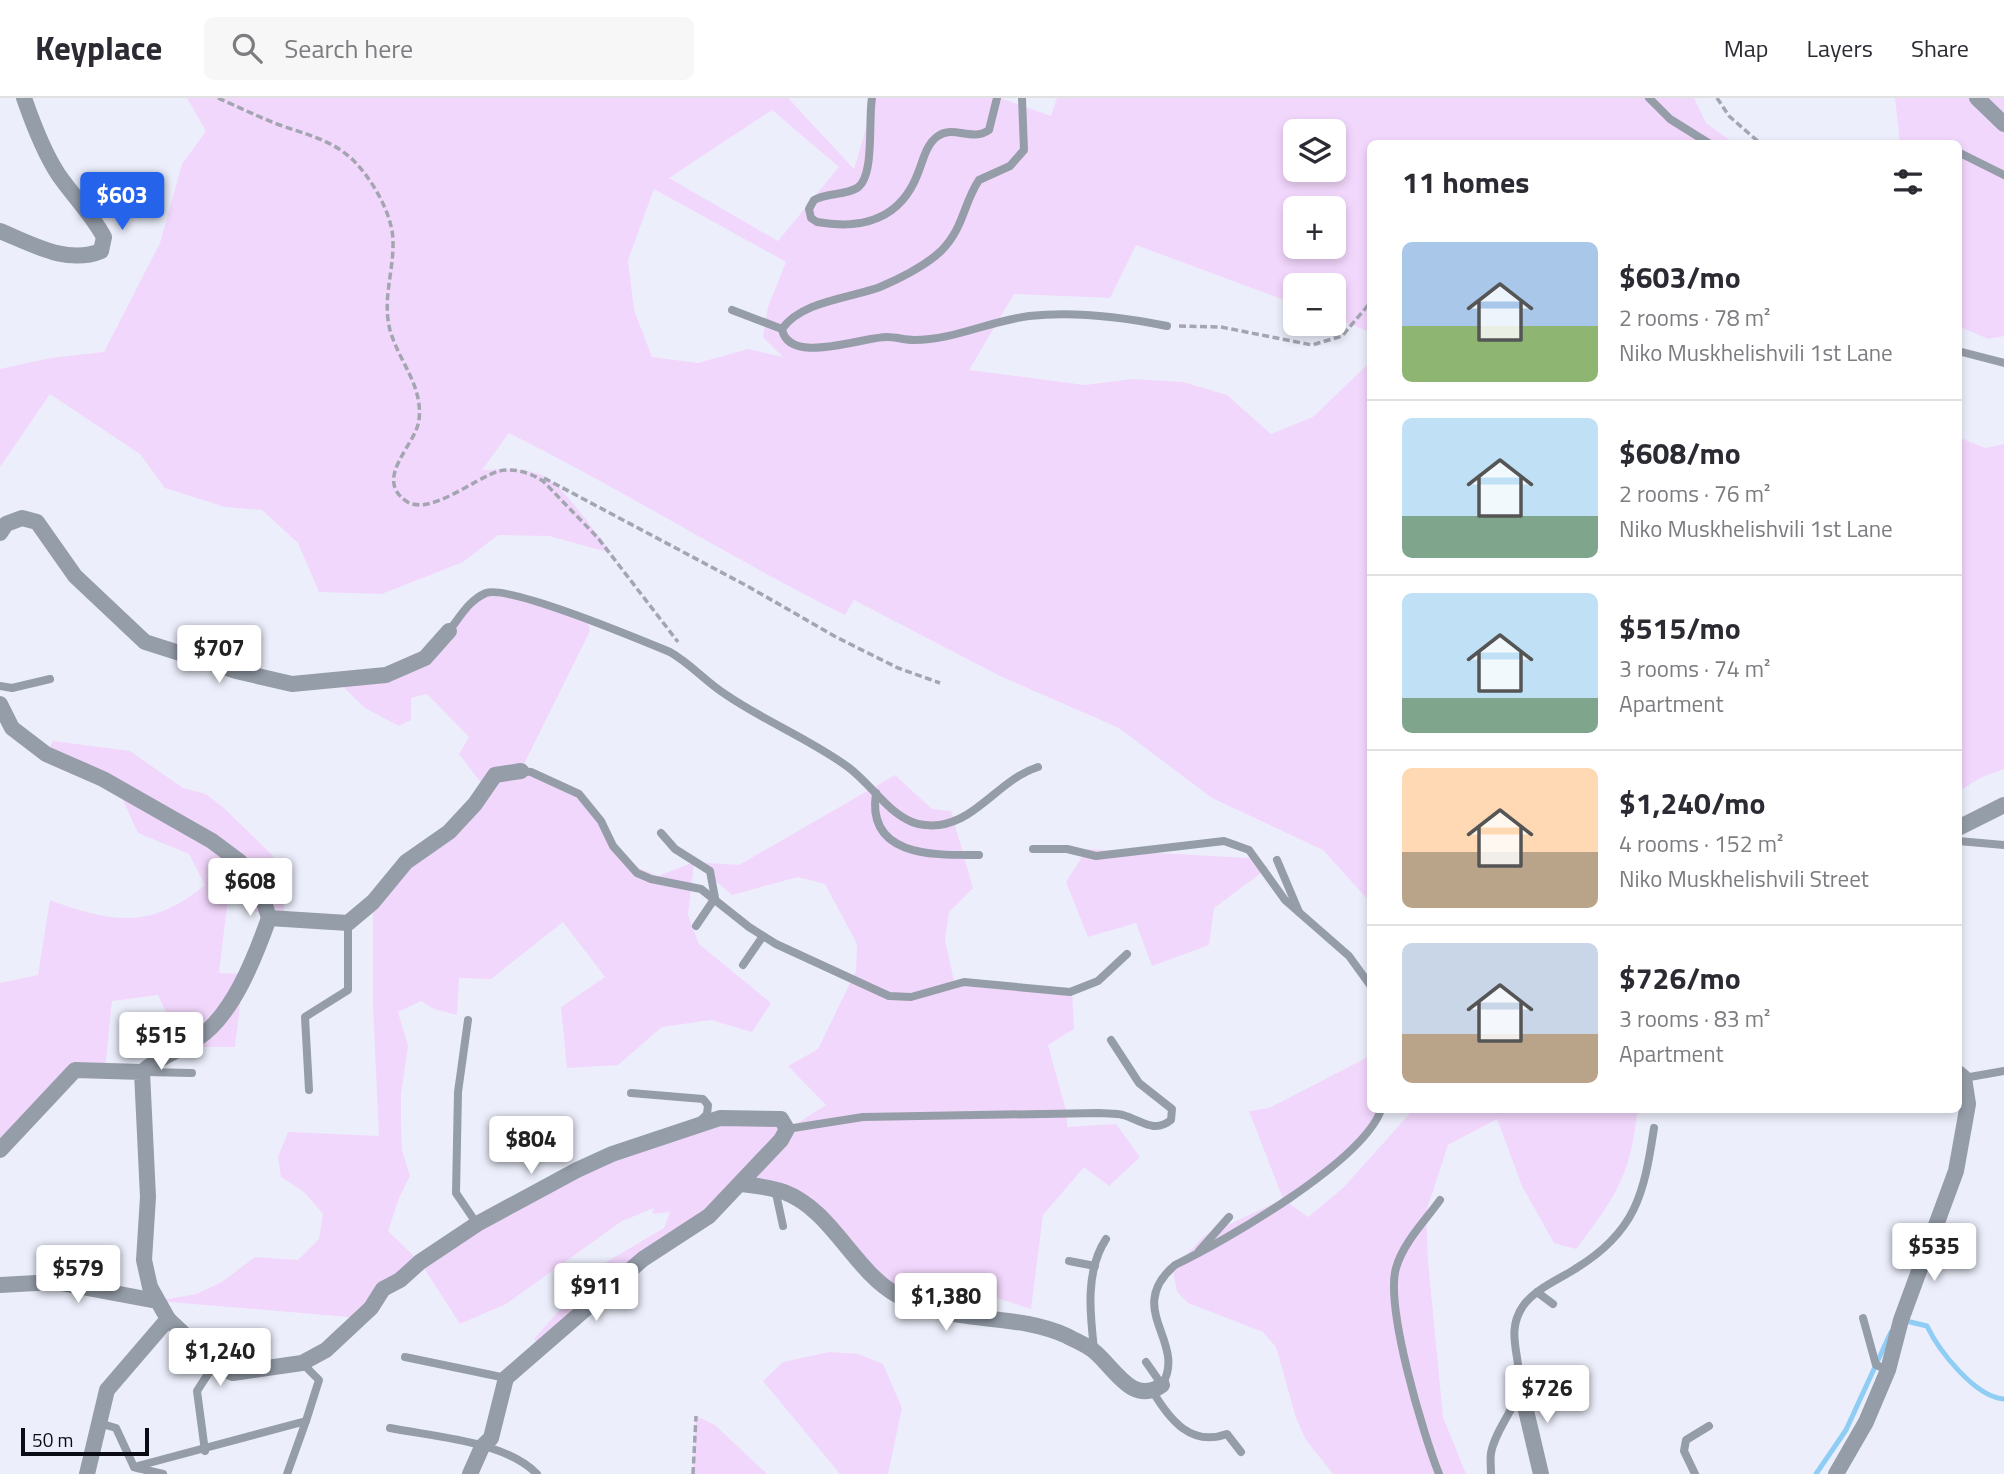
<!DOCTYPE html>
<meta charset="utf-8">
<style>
:root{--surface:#fff;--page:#f7f7f7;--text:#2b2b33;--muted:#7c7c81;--line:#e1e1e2;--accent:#2563eb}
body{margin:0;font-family:"Titillium Web",sans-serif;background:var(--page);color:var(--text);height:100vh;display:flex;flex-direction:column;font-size:26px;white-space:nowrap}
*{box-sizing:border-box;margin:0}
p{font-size:23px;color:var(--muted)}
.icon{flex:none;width:38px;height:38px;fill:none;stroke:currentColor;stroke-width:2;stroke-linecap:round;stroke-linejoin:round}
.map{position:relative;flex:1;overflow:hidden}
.drawer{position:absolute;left:1367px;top:42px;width:595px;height:973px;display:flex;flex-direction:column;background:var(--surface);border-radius:10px;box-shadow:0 4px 10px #0003}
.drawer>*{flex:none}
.controls{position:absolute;left:1283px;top:21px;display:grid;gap:14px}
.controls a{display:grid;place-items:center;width:63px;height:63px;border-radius:10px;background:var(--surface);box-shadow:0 4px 10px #0003;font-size:35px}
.scale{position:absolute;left:21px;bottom:18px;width:128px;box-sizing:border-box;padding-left:7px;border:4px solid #0a0b15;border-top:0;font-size:19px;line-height:24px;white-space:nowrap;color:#0a0b15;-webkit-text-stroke:5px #eceffb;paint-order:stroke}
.price{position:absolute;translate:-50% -60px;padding:0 16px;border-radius:7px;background:#fff;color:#222;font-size:23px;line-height:46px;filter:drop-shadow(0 2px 4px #0008)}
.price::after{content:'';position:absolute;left:50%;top:42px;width:21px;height:16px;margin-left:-10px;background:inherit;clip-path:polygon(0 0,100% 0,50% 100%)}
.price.active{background:var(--accent);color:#fff}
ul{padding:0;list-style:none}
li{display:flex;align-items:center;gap:21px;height:175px;padding:0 35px}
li+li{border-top:2px solid var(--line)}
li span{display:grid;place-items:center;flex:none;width:196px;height:140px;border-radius:10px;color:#555}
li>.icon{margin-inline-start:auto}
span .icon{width:84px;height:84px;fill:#fffc;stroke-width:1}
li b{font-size:30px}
h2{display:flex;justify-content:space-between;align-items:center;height:84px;padding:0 35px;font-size:30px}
header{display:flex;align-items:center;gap:42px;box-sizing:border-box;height:98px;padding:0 35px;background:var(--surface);border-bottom:2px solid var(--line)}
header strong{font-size:33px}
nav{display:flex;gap:38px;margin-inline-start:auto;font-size:24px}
.search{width:490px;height:63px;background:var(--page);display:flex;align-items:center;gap:18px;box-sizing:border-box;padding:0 24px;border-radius:10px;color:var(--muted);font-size:26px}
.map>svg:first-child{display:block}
.green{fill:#f2d7fc;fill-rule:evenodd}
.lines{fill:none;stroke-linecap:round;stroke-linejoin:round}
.stream{stroke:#8fcdf4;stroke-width:5}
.path{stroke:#a3a5b1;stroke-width:3.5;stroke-dasharray:7 3.5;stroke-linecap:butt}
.service{stroke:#959da8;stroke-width:8}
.minor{stroke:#959da8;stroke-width:16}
</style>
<header>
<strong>Keyplace</strong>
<div class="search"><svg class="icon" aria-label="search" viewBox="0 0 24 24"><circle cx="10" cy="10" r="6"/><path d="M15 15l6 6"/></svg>Search here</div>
<nav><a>Map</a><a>Layers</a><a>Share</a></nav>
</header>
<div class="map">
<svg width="2004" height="1376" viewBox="0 0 2004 1376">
<rect width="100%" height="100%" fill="#eceffb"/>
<g class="green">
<path d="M187,0H788L854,71L875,0H1000L1051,18L1057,0H1694L1706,25L1734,45L1370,46V234L1334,220V187H1295V206L1136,147L1110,200L1014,196L969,272L1085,287L1133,281L1183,284L1227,297L1271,336L1313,319L1370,264V804L1323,752L1212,700L1119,630L1000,578L854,502L845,517C731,460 623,392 509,335L482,372C501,371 523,370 542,377C561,385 598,437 611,455L549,438L498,437L463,464L382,496L319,494L298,445L262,412L225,409L165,390L140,356L50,296L0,369V271L50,260L104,254L160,145L182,66L206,33ZM772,12L839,69L778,143L669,80ZM1295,33H1334V72H1295ZM654,91L786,164L768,209L763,239L783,259L748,251L698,265L652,259L634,212L628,162ZM1295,110H1334V149H1295Z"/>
<polygon points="1895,0 2004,0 2004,238 1988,241 1958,228 1958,46 1900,45"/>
<polygon points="1958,339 1985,350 2004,346 2004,671 1980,680 1958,694"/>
<path d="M489,494L517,496L588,524L590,533L521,672L559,686L589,710L610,745L636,769L658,778L694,764L739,767L895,677L932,711L951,713L973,790L949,814L945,842L955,887L1072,891L1074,931L1048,947L1067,1016V1029L1116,1026L1140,1059L1109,1088L1084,1069L1043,1117L1031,1211L968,1191L930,1192L891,1188L815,1110L742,1086L542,1251L534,1241L596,1170L664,1130L670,1114L652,1116L654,1110L622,1123L506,1206L460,1226L420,1164L360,1220L157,1203L196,1196L222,1184L255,1159L298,1162L319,1141L323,1116L304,1094L281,1079L278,1059L288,1034L379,1038L373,909V804L485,690L459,656L469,639L427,596L411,600V622L399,628L365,610L336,582L425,560L472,503ZM694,765L732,797L798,779L825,786L857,846L856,873L818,951L788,968L826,1007L788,1031L757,1018L612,1056L420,1164L388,1133L399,1100L410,1078L402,1052L401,1026V996L408,948L398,914L421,903L434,911L457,917L459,880L491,881L563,824L605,879L561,909L567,970L618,967L662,929L711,922L752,934L771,905L699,846L688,817Z"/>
<path d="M53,643L130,653L183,690L206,696L224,710L271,756L283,774L284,821L269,820L228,800L219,875L244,876L235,949H182L158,897L112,903L105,972H75L0,1052V885L38,877L50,802C113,825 150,832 205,787L189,756L138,735L118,691L46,656Z"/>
<polygon points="1087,751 1249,760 1269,769 1214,810 1209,847 1152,868 1136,825 1088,839 1066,784"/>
<path d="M1370,958V1012H1380C1362,1053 1319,1077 1283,1101L1308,1119L1343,1090L1413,1012H1647L1637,1016C1630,1079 1614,1101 1576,1151L1554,1145L1522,1088L1497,1021L1448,1047L1426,1114L1428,1163L1443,1319L1466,1376H1333L1306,1342L1296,1320L1276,1249L1263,1234L1188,1205L1177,1194L1173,1172L1204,1138L1283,1101L1249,1013L1269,1010Z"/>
<polygon points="829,1254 858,1256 883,1266 902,1310 888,1376 840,1376 763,1283 783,1264"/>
<polygon points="696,1318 715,1327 767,1376 693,1376"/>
</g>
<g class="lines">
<g class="stream">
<path d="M1902,1222L1927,1228C1939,1253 1975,1299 2004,1301"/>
<polyline points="1816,1376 1846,1332 1891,1234"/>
</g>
<g class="path">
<path d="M218,0C238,9 257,18 277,26C304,36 331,41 353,62C372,81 392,115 393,142C394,173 382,201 390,232C399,264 423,287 419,322C416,347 373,380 406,403C429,419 475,380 499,373C515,370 529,374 543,383L598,440L678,544"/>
<polyline points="1717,0 1729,18 1761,46"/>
<polyline points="1179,228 1221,229 1312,247 1342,238 1370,205"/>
<polyline points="544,380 749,489 836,539 898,570 940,585"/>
<polyline points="693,1376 696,1318"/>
</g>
<g class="service">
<path d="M872,0C868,23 875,79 857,90C845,97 828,95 814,102L809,111L811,120L817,124C862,132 901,121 918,75C923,63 926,46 938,38C954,27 972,44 989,32L997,0"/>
<path d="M1022,0L1024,52L1010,68L979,82C963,106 964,130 941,153C924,169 901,180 880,189C851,200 801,203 782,231C789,268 861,239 887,239C896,239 905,242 914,242C953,242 990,223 1029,218C1074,213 1123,219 1167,228"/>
<polyline points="1649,0 1670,21 1710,46"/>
<polyline points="1915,46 1943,46"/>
<polyline points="1958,54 2004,77"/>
<polyline points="732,212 782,231"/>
<polyline points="1958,253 2004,265"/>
<path d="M449,533C460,519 469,502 486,495C510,487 641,542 670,554C691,566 705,583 725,596C764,623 810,641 848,669C871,686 886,713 912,724C919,727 931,728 939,727C978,722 1000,681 1038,669"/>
<polyline points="0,588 12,590 50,581"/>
<polyline points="521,673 531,674 579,696 601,723 613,748 637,775 651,781 701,791 749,829 776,846 889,898 911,899 964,884 1070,894 1098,883 1127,856"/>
<path d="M876,695C866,760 936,757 979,757"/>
<polyline points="661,735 675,751 710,773 715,800 696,828"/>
<polyline points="1958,743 2004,747"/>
<polyline points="1033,751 1067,751 1096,758 1224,743 1249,752 1285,802 1349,858 1370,887"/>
<polyline points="1277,762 1299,814"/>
<polyline points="743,867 763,838"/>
<polyline points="468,922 458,994 456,1095 477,1126"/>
<polyline points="145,974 192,975"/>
<polyline points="1964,980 2004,973"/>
<polyline points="309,992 305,919 348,892 348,825"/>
<polyline points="631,995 703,1001 708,1007 707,1016 701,1022"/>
<path d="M787,1031L863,1019L1099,1015C1107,1016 1115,1015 1123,1017C1141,1022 1154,1036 1171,1022L1172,1011L1139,985L1111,942"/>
<polyline points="775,1091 783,1128"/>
<polyline points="1199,1153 1229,1119"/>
<polyline points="1069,1163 1095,1168"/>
<polyline points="1537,1194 1553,1206"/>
<polyline points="1863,1220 1876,1267 1888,1272"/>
<path d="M1094,1251C1090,1216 1085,1173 1106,1141"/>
<polyline points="405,1259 506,1280"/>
<path d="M1146,1264L1162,1287C1188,1244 1123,1211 1175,1167C1227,1142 1362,1064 1381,1012"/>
<polyline points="302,1265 319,1282 306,1323"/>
<path d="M1153,1294C1170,1322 1191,1349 1227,1336L1241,1354"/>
<polyline points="99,1325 116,1330 134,1369"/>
<path d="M390,1330C435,1339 505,1343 537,1376"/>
<polyline points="205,1353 197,1293 215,1265"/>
<polyline points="134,1369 306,1323 287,1376"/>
<polyline points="137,1370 163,1376"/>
<path d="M1439,1376C1423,1336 1385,1209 1396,1170C1403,1145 1425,1123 1440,1102"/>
<path d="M1491,1376C1491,1369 1490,1361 1491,1355C1495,1331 1518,1309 1519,1286C1521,1258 1505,1234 1523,1208C1535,1191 1558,1182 1575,1171C1636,1134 1644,1096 1654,1030"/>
<polyline points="1695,1376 1684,1353 1686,1342 1709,1328"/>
</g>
<g class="minor">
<polyline points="1977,0 2004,26"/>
<path d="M0,133C32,146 67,167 101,153L104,139C91,115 73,98 58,76C43,53 33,26 24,0"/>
<polyline points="0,435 6,426 22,420 37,424 75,478 145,544 236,573 292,586 386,577 425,560 449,533"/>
<polyline points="0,606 12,630 46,656 103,681 212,743 240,764 260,791 269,820 348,825 373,804 406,764 449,734 475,706 495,677 521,673"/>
<polyline points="1958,730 2004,707"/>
<path d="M142,974C160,958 179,953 198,940C233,917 255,859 269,820"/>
<polyline points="0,1052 75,972 142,974 148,1099 144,1162 150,1189 168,1221 107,1292 87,1376"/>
<path d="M742,1086C755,1088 770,1089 784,1094C832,1112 853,1172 897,1197C950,1228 1012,1213 1067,1238C1076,1243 1087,1247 1095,1254C1115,1271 1133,1308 1162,1287"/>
<polyline points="0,1187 55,1184 157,1203"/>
<polyline points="168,1221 220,1270 233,1275 302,1265 326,1252 371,1210 383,1191 400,1182 420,1164 477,1126 577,1072 612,1056 720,1020 781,1021 787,1031 781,1042 709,1118 643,1161 506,1280 491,1340 482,1349 470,1376"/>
<polyline points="1520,1287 1541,1376"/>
<polyline points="1836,1376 1866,1324 1888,1272 1901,1222 1956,1073 1968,1006 1964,980 1958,975"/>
</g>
</g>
</svg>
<div class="controls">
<a><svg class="icon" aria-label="layers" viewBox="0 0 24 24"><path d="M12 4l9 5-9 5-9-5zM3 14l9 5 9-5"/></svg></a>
<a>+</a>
<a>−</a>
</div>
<div class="scale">50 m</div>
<b class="price active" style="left:122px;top:134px">$603</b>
<b class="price" style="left:219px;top:587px">$707</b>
<b class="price" style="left:250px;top:820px">$608</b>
<b class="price" style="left:161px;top:974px">$515</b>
<b class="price" style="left:531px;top:1078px">$804</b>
<b class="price" style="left:1934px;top:1185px">$535</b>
<b class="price" style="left:78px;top:1207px">$579</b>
<b class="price" style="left:596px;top:1225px">$911</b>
<b class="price" style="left:946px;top:1235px">$1,380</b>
<b class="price" style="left:220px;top:1290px">$1,240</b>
<b class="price" style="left:1547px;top:1327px">$726</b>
<section class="drawer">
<h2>11 homes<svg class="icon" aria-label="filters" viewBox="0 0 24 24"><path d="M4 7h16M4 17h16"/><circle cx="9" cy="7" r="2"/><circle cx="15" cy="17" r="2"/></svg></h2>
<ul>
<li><span style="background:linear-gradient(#a9c7e8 60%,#8fb573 0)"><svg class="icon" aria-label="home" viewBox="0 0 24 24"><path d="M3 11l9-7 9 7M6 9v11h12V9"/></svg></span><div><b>$603/mo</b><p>2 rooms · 78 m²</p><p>Niko Muskhelishvili 1st Lane</p></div></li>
<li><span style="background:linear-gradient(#bfe0f5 70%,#7fa58c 0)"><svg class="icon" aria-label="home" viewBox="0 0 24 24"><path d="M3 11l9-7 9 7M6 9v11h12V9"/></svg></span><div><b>$608/mo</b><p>2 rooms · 76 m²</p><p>Niko Muskhelishvili 1st Lane</p></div></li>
<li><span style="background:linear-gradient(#bfe0f5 75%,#7fa58c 0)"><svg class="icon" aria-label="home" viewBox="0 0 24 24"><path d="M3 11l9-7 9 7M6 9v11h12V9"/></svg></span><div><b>$515/mo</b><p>3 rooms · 74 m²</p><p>Apartment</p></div></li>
<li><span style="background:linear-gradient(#ffd9b3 60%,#b9a48a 0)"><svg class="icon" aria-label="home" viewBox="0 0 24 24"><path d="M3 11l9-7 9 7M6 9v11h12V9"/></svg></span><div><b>$1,240/mo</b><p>4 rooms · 152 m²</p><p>Niko Muskhelishvili Street</p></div></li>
<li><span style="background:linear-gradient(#c9d6e8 65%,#b9a48a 0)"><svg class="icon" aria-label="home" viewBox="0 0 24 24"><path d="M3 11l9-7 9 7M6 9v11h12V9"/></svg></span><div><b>$726/mo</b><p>3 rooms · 83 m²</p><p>Apartment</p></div></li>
</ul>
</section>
</div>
